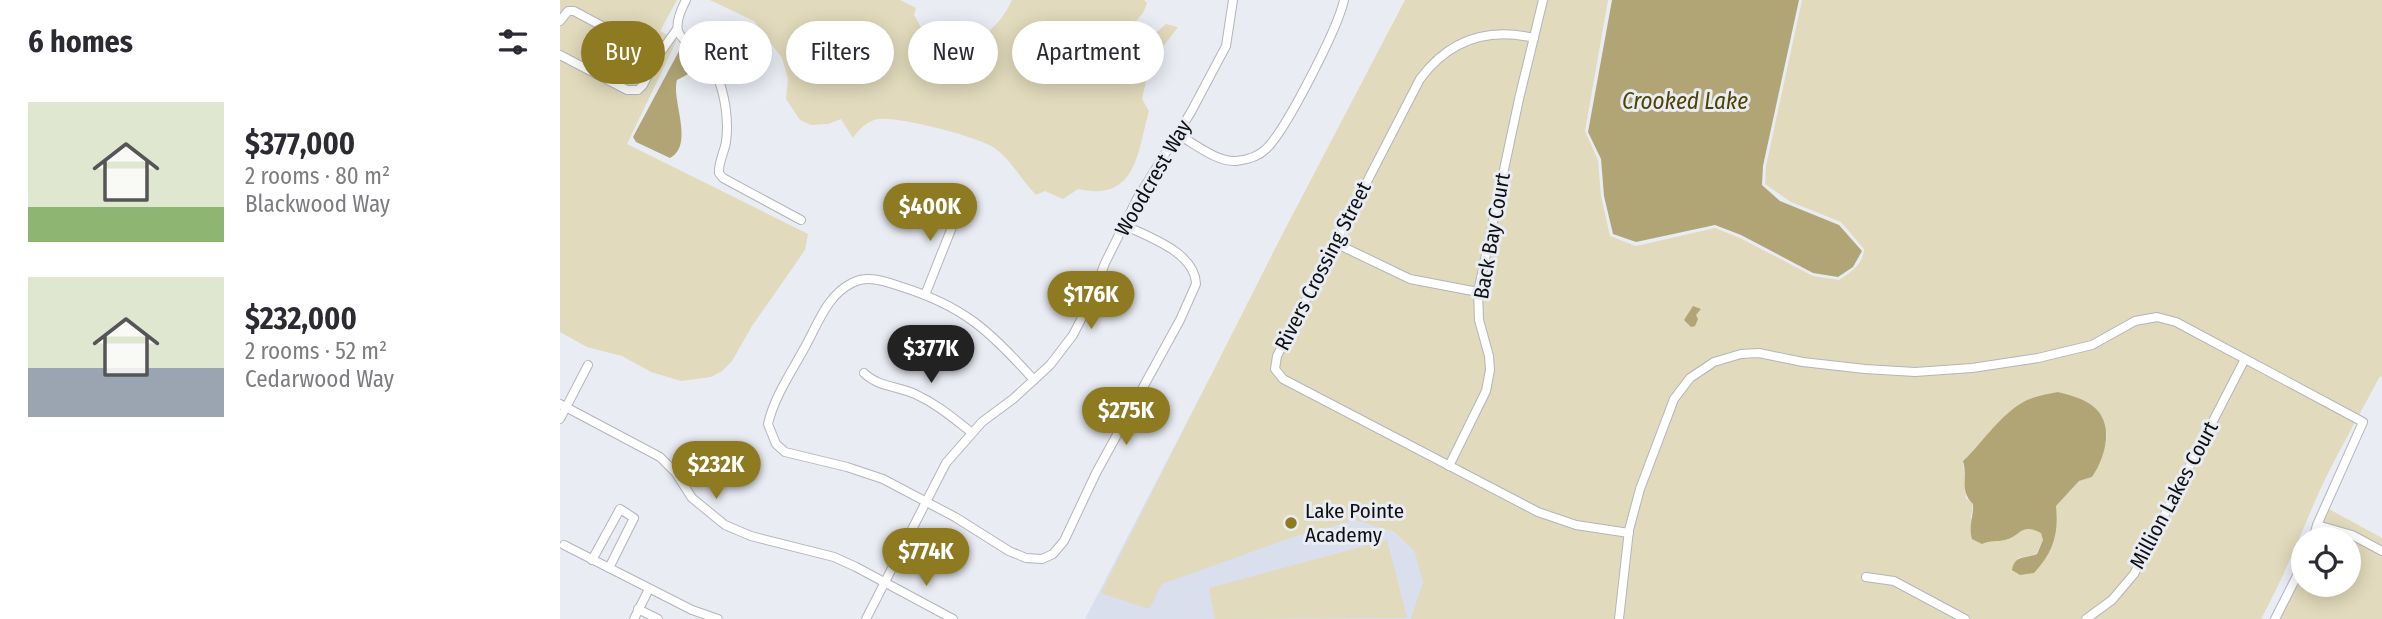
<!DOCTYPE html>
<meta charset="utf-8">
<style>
:root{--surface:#fff;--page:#f2f2f3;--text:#2b2b33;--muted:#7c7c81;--accent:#8e7b21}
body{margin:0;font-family:"Fira Sans Condensed",sans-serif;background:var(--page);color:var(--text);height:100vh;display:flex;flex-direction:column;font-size:26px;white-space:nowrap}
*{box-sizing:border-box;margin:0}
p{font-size:23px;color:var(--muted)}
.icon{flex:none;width:38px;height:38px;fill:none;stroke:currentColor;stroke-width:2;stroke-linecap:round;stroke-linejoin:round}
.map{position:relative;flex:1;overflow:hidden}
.drawer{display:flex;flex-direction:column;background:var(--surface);width:560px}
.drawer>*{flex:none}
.hud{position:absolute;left:21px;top:21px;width:665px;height:63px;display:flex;gap:14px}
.tools{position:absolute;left:1731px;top:527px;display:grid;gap:14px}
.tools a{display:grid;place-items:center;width:70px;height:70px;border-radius:50%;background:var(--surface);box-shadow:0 4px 18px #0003;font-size:35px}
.price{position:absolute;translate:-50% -60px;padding:0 16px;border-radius:24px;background:var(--accent);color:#fff;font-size:23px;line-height:46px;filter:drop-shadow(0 2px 4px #0008)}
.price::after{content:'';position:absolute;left:50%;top:42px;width:21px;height:16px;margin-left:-10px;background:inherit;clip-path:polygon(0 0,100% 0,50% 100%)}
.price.current{background:#222;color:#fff}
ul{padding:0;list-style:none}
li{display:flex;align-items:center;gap:21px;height:175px;padding:0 28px}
li span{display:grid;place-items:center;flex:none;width:196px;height:140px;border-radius:0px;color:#555}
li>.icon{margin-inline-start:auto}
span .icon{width:84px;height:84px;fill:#fffc;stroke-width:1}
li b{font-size:30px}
h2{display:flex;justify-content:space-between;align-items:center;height:84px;padding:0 28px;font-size:30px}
.tag{padding:0 24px;border-radius:32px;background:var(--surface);box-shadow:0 4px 18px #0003;font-size:24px;line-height:63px}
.tag.current{background:var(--accent);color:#fff}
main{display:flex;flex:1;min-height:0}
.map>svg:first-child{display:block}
.built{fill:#d9dfed}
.green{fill:#e1dabc;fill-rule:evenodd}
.water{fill:#b1a575}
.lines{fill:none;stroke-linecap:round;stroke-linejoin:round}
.street-casing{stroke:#b2b5bc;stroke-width:10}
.street{stroke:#fff;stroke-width:8}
.poi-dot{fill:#8e7b21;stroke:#e9ecf3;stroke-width:2.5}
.labels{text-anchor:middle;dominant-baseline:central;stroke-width:6;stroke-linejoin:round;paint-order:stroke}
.street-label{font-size:21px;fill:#0e0f11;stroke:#e9ecf3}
.poi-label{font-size:21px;fill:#0e0f11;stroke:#e9ecf3;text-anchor:start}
.water-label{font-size:23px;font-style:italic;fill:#4f4303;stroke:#e9ecf3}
</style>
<main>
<section class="drawer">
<h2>6 homes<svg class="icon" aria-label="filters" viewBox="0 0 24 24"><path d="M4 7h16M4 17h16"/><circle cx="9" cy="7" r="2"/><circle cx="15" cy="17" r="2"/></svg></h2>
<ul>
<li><span style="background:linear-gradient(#dfe7d0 75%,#8fb573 0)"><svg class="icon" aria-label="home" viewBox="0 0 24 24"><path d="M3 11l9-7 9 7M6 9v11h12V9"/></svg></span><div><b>$377,000</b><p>2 rooms · 80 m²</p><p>Blackwood Way</p></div></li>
<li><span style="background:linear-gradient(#dfe7d0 65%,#9aa5b1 0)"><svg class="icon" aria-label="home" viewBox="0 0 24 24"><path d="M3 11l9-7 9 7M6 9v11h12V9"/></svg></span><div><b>$232,000</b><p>2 rooms · 52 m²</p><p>Cedarwood Way</p></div></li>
</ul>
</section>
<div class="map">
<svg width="1822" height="619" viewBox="0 0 1822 619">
<rect width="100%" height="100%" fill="#e9ecf3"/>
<polygon class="built" points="641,395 839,498 917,619 525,619"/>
<g class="green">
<polygon points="0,0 117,0 100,31 117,40 67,144 248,234 245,250 192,326 172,361 162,371 151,377 121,381 91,372 62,356 27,347 0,332"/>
<path d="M150,0H340L356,8L354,15L363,31C373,35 389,43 400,43C424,42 443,20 452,0H584L587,3L583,13L572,26L561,47L568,68L585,58L591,37L606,24L618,27L600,51L587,77L582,99L589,111C577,153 577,202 518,189L503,199L485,191L476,195C461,180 451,159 433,147C416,136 337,116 318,119C307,121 298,130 293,138L281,119L268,124L251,125L240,120L226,99L228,79L222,58L194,21Z"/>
<path d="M845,0H1048L1025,131L1038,160L1041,196L1050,236L1076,246L1155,228L1180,238L1253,276L1279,280C1291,272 1303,265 1304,249L1281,222L1231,202L1205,184L1206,166L1242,0H1822V378L1820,376C1798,418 1774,458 1755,501C1738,541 1722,581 1701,619H851L863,582L855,552L835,532L795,520L733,537L602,584L589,609L541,593L722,235ZM1499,392L1534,407L1547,434L1545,446L1532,477L1519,481L1496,506L1497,517L1467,575L1458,558L1476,554L1483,540L1481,532C1459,522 1461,537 1445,540C1439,541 1433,541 1427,541L1411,518L1413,504L1406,498L1403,461L1435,426L1467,400Z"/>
<polygon points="1769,509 1822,538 1822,619 1718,619 1743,565 1743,584 1788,584 1788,539 1755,539"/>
<polygon points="827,540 847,618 655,619 649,588"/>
</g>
<g class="water">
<polygon points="1052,0 1239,0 1203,166 1202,185 1220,201 1279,225 1302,251 1293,267 1278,277 1253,273 1181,235 1155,225 1076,242 1053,234 1044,196 1041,159 1028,132"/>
<path d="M119,51L126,52L138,63L132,72L117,80C111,100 135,145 110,158L76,142L73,137Z"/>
<polygon points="1133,306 1141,309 1136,315 1138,319 1135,326 1131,327 1124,320"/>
<path d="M1498,392C1510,395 1525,399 1534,407C1555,425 1545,458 1532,477L1519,481L1496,506C1499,534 1493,553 1474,573L1460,575L1452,570C1455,555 1464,559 1477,554L1483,540L1481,533C1459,522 1461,537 1445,540C1437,542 1430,540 1422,544L1412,539C1408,526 1414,516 1413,504C1399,491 1408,477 1403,461C1424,441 1440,414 1467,400C1476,396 1488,394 1498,392Z"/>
</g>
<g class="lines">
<defs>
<g id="street">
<path d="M126,0C100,50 140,34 156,73C165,94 169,120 166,142C164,153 158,163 159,173L163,178L241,220"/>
<polyline points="0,21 8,11 14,11 98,56"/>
<path d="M974,38C927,27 889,40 860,79L717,356L715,369L723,379L978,512L1016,525L1069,533"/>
<polyline points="0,55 67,90 78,90 83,85 98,56 117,29"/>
<path d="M617,134C634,143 656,162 676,161C686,160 698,157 706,149C726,130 778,28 784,0"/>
<polyline points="775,243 850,279 918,292"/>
<polyline points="365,295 402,202"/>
<path d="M304,373C318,387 338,386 355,394C377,404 393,418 411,432"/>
<path d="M474,380C430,331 404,306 339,286C324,281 308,275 292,283C267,295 258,324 245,347C232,371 214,397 208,424L216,444L225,452L287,467L323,479L395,517L449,551L466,558L482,559L493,554L504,541L536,473L620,320L636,284C635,252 588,237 564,225"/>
<polyline points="0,404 100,457 116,473 132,498 165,525 191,536 274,557 296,567 393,619"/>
<polyline points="0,419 28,365"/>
<polyline points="889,466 926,391 930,370 929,356 919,320 918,292 959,99 983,0"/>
<polyline points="1757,525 1792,535 1822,551"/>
<polyline points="4,545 132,610 158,619"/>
<polyline points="32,560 60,509 74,518 49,568"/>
<polyline points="1306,577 1334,581 1405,619"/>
<polyline points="78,609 98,619"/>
<polyline points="74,619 89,589"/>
<polyline points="306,619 386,463 422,422 453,399 490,365 513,335 531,300 545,263 577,199 631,112 666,46 673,0"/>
<polyline points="1059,619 1069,530 1080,489 1114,399 1130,378 1154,362 1181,354 1199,353 1243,362 1305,369 1355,372 1412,368 1478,358 1532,345 1575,321 1597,317 1616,322 1803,422 1757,525 1753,539"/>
<polyline points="1526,619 1552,600 1574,574 1685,359"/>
<polyline points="1715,619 1743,564"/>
</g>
</defs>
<use href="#street" class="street-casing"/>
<use href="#street" class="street"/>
</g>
<circle class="poi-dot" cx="731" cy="523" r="7"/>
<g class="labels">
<g class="street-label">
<text transform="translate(593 178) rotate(-60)">Woodcrest Way</text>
<text transform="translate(932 236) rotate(-80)">Back Bay Court</text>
<text transform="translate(763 266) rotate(-63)">Rivers Crossing Street</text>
<text transform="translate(1614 495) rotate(-62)">Million Lakes Court</text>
</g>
<g class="poi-label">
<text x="745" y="511">Lake Pointe<tspan x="745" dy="24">Academy</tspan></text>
</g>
<g class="water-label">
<text x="1125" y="101">Crooked Lake</text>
</g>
</g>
</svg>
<div class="tools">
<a><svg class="icon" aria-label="locate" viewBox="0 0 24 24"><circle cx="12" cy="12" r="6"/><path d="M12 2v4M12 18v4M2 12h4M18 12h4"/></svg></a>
</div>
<b class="price" style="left:370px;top:243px">$400K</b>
<b class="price" style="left:531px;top:331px">$176K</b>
<b class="price current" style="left:371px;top:385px">$377K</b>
<b class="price" style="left:566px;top:447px">$275K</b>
<b class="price" style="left:156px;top:501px">$232K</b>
<b class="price" style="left:366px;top:588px">$774K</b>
<div class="hud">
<a class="tag current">Buy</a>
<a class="tag">Rent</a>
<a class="tag">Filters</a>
<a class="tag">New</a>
<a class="tag">Apartment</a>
</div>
</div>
</main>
